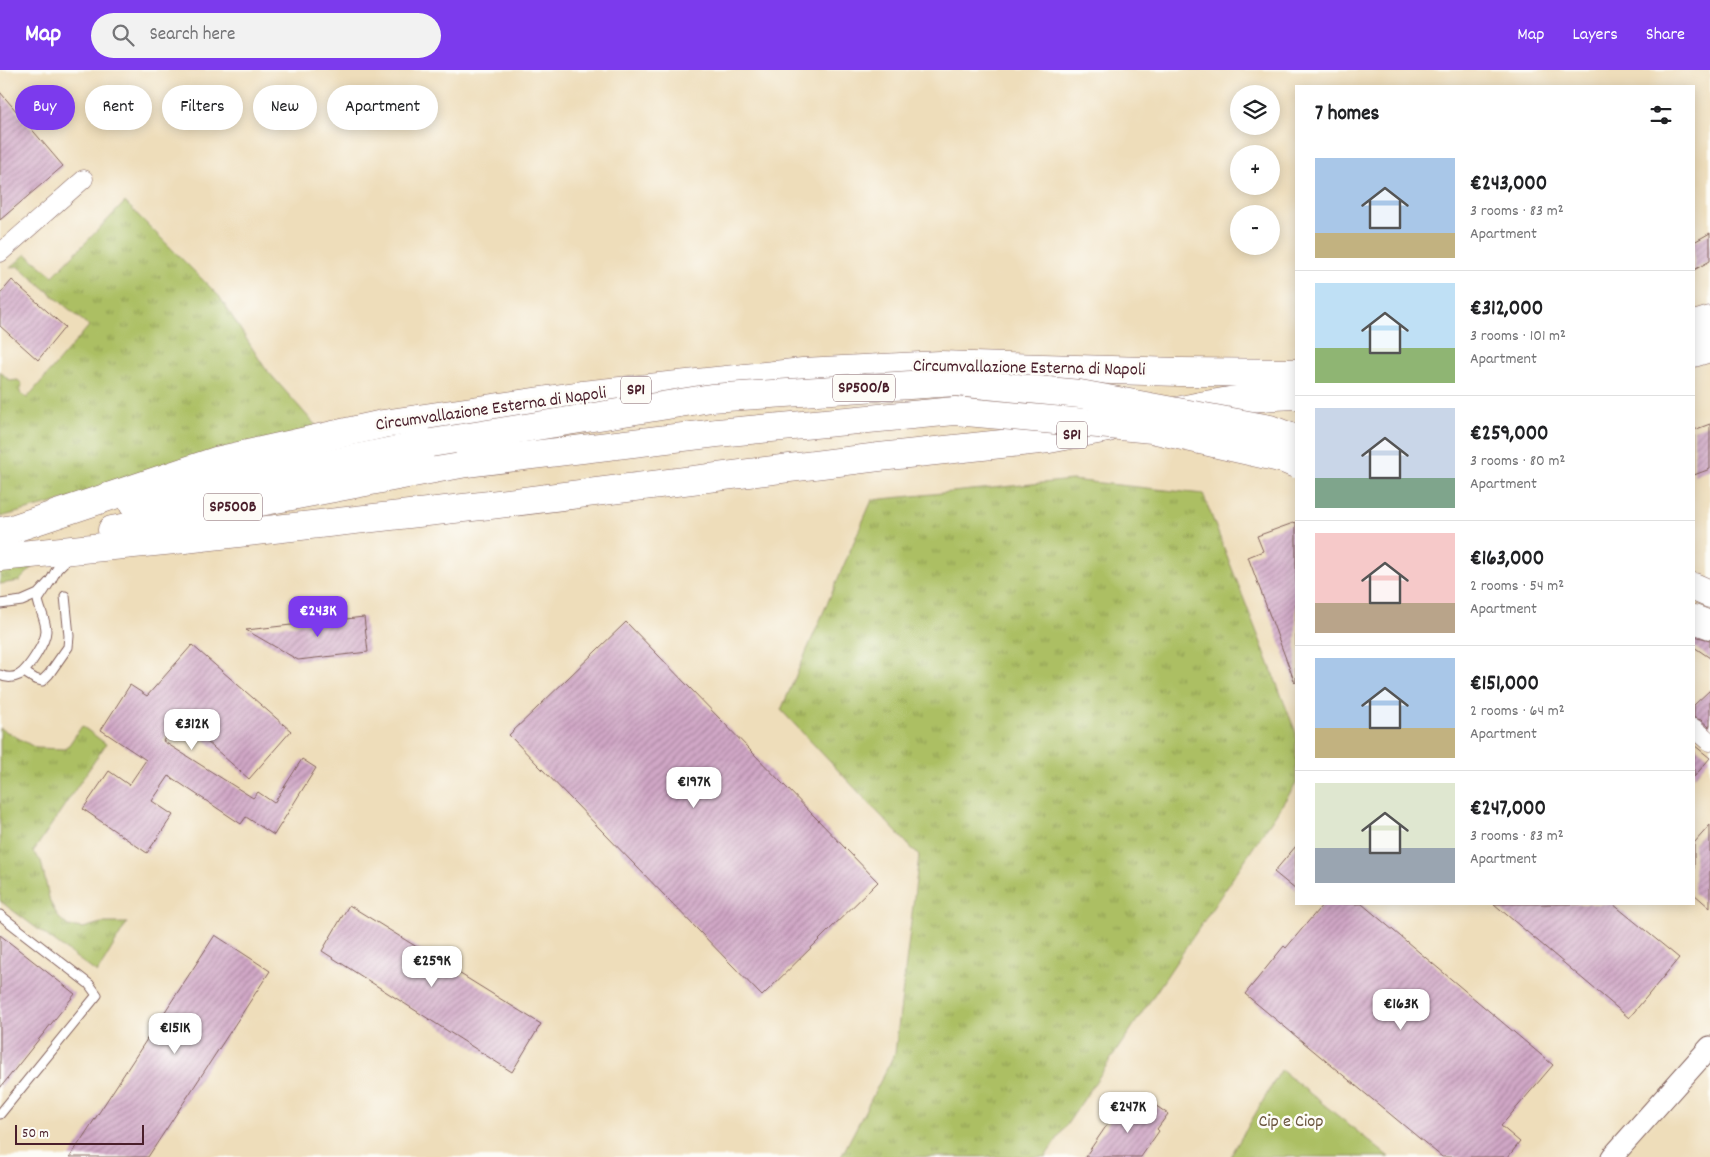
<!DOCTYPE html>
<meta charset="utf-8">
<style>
:root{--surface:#fff;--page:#f2f2f2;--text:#202124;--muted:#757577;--line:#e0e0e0;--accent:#7c3aed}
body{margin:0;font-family:Dekko,sans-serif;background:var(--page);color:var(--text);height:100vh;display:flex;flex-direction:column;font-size:19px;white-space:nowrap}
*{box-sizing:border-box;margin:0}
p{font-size:16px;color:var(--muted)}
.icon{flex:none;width:28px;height:28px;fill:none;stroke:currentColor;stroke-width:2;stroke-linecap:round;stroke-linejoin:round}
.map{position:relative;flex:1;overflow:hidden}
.panel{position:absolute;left:1295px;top:15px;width:400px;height:820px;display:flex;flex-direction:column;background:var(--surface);border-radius:0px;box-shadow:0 2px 12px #0003}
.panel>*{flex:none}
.hud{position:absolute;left:15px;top:15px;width:475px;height:45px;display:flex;gap:10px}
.buttons{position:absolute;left:1230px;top:15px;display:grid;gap:10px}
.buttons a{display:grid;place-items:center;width:50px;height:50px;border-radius:50%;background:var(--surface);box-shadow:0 2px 12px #0003;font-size:25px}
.scale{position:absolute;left:15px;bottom:12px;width:129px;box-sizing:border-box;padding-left:5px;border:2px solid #4a1f2b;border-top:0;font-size:14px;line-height:18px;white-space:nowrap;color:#4a1f2b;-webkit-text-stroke:4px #fdfcf7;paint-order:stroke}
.price{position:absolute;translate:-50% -42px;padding:0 11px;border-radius:10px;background:#fff;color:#222;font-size:16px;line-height:32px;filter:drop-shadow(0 1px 2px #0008)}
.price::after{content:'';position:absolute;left:50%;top:30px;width:15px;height:11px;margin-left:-8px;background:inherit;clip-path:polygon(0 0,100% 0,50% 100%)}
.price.active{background:var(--accent);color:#fff}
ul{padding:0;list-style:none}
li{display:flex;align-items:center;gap:15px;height:125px;padding:0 20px}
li+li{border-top:1px solid var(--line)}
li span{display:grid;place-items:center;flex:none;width:140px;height:100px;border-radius:0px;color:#555}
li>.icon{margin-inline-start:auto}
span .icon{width:60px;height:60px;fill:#fffc;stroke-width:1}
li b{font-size:21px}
h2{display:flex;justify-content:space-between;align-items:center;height:60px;padding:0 20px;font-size:21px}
.chip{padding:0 18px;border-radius:22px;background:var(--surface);box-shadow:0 2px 12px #0003;font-size:18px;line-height:45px}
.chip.active{background:var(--accent);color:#fff}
header{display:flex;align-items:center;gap:30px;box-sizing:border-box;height:70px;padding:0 25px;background:var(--accent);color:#fff}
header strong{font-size:24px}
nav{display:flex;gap:28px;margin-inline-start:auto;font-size:18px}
.search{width:350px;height:45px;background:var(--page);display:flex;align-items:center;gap:12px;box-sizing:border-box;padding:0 18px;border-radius:28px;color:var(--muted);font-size:19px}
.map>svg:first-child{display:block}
.grass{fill:url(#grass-tufts);stroke:#7b6f47}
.green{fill:#acbf63;stroke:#7b6f47}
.building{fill:url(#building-hatch)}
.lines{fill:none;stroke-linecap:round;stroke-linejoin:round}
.service-casing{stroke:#83625d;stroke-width:11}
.minor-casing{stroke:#83625d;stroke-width:19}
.tertiary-casing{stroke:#83625d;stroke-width:23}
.trunk-casing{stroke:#83625d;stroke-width:29}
.service{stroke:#fff;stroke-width:9}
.minor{stroke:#fff;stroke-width:18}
.tertiary{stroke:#fff;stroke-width:21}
.trunk{stroke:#fff;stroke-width:28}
.trunk-bridge-casing{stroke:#83625d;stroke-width:29;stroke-linecap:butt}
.trunk-bridge{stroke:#fff;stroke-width:28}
.labels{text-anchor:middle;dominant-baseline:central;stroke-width:5;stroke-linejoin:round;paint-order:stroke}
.shield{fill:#fdfcf7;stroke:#806168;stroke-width:1}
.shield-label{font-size:16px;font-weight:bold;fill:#4a1f2b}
.street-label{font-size:18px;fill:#4a1f2b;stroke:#fdfcf7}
.park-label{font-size:18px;fill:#6c573f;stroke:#fdfcf7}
</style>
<header>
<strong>Map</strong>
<div class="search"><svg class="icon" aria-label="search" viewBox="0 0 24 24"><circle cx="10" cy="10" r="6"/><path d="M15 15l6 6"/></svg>Search here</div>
<nav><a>Map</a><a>Layers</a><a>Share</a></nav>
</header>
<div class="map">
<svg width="1710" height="1087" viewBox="0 0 1710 1087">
<defs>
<pattern id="grass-tufts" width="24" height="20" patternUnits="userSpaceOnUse" patternTransform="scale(1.25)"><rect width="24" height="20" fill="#acbf63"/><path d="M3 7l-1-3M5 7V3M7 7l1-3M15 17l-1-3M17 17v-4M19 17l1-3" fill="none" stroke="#8e9b52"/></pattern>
<pattern id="building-hatch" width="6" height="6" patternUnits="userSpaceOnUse" patternTransform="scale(1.25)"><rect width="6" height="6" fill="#d0a7c6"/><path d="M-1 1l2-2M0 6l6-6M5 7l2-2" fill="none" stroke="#ab87a1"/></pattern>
</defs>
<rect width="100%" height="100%" fill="#fdfcf7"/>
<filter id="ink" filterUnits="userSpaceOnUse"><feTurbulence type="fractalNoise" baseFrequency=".02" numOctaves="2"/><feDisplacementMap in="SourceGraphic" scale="10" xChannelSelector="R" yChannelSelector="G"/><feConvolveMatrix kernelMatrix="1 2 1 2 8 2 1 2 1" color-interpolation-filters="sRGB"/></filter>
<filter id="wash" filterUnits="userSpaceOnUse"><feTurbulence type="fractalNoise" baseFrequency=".0096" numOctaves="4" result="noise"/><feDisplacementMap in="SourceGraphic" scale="20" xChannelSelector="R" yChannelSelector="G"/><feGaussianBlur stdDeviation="1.12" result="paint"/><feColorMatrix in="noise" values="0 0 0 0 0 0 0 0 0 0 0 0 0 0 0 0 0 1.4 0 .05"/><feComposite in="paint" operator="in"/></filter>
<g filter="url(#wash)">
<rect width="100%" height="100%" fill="#eeddba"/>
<g class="grass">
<polygon points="125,132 219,226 265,298 318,358 107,419 0,447 0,301 10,311 18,310 22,314 20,323 27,328 89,256 18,196 10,198 26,184 53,206"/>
<polygon points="1072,410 1203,424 1296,663 1296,714 1045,1087 841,1087 895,983 919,786 781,640 872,430"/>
<polygon points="33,497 19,511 0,514 0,501"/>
<polygon points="82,656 106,674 33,782 41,791 50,832 59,848 68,856 83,858 101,853 127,853 97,903 0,831 0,658 36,678 66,679"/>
</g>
<polygon class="green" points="1281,1000 1389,1087 1230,1087"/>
<g id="blocks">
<g class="building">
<polygon points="0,22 63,96 0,150"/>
<polygon points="1710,163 1710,191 1694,200 1694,172"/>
<polygon points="12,210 65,257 38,290 0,256 0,224"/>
<polygon points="1710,354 1710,399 1694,405 1694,360"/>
<polygon points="1296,452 1296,612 1295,613 1248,487 1263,481 1257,466"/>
<polygon points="364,547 368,582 298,590 246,560"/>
<polygon points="626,552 878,812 762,926 509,665"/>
<polygon points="1694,566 1710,570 1710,588 1694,577"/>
<polygon points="192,575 291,661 249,709 179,647 163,671 253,728 258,722 274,733 302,689 316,698 274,765 246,747 241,754 169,706 152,731 173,745 147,783 83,739 109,701 129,715 146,690 101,660 130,615 147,626"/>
<polygon points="1710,620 1710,655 1709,657 1701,650 1694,648 1694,635"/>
<polygon points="1694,675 1710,688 1694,707"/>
<polygon points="1710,755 1710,838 1694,824 1694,773"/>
<polygon points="1296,776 1296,820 1274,802"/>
<polygon points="1323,834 1362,834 1553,995 1501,1056 1520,1072 1508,1087 1442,1087 1245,924 1284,876 1286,878"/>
<polygon points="1494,834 1613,834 1679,888 1629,948"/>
<polygon points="349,835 541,954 512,1002 322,881"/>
<polygon points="0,865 75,924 0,1018"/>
<polygon points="215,865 270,901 148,1087 70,1087"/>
<polygon points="1152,1033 1168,1044 1157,1059 1159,1061 1141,1087 1085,1087 1120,1036 1140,1051"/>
</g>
</g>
</g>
<g filter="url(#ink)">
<use href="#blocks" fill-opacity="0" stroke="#83625d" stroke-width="1"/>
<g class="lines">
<defs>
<g id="service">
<polyline points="0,534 22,531 38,524 51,510 57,499 68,488"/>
<polyline points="24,602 35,609 42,611 49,604 68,577 69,566 65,526"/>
<path d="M0,605C6,608 13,608 19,605C28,600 46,572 46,561C46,550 40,541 38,530L51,510"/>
<polyline points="0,845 89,914 97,925 0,1044"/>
</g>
<g id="minor">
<polyline points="0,183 84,109"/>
<polyline points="1694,658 1710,672"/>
</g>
<polyline id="tertiary" points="1612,1087 1710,977"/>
<g id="trunk">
<polyline points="1694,255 1710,250"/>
<polyline points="1694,283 1710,278"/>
<path d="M1172,342C1215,332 1252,326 1296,325"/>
<polyline points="133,434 431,373"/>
<polyline points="112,460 466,393"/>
<polyline points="0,461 12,459 216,391 383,354 582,325 803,302 940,295 1179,302 1296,303"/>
<polyline points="0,487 185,469 490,435 879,387 1049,369 1108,358"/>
<polyline points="1694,517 1710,524"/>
<polyline points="1694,549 1710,555"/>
</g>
</defs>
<use href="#service" class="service-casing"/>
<use href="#minor" class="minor-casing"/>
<use href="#tertiary" class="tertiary-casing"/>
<use href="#trunk" class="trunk-casing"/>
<use href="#service" class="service"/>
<use href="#minor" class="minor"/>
<use href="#tertiary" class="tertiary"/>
<use href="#trunk" class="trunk"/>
<defs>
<g id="trunk-bridge">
<polyline points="431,373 711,328 956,312 1080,324 1270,359 1296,369"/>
<polyline points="466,393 717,363 955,341 1152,359 1284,389 1296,394"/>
</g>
</defs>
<use href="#trunk-bridge" class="trunk-bridge-casing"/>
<use href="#trunk-bridge" class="trunk-bridge"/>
</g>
</g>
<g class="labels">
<g class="shield">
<rect x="833" y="304.5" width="62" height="27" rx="4"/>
<rect x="621" y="306.5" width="30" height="27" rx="4"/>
<rect x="1057" y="351.5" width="30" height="27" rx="4"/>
<rect x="204" y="423.5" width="58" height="27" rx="4"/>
</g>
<g class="shield-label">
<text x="864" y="318">SP500/B</text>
<text x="636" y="320">SP1</text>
<text x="1072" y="365">SP1</text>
<text x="233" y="437">SP500B</text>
</g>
<g class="street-label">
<text transform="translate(1029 299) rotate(1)">Circumvallazione Esterna di Napoli</text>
<text transform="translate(491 340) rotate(-8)">Circumvallazione Esterna di Napoli</text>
</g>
<g class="park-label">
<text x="1291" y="1052">Cip e Ciop</text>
</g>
</g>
</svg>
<div class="buttons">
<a><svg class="icon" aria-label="layers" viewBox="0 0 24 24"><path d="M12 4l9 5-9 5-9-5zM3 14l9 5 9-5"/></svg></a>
<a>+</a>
<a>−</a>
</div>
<div class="scale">50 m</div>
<b class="price active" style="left:318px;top:568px">€243K</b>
<b class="price" style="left:192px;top:681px">€312K</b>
<b class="price" style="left:694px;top:739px">€197K</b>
<b class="price" style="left:432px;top:918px">€259K</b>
<b class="price" style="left:1401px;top:961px">€163K</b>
<b class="price" style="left:175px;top:985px">€151K</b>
<b class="price" style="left:1128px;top:1064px">€247K</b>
<div class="hud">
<a class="chip active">Buy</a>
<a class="chip">Rent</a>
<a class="chip">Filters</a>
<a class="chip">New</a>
<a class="chip">Apartment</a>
</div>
<section class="panel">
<h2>7 homes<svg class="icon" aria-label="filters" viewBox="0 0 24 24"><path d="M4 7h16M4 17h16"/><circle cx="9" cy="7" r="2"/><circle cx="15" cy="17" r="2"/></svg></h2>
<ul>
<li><span style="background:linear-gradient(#a9c7e8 75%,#c2b280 0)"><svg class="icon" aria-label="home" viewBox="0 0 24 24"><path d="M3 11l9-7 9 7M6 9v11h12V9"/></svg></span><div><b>€243,000</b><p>3 rooms · 83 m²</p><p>Apartment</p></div></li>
<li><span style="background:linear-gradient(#bfe0f5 65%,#8fb573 0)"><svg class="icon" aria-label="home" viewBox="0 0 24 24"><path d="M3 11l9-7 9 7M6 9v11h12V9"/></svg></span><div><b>€312,000</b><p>3 rooms · 101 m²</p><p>Apartment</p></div></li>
<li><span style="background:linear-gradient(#c9d6e8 70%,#7fa58c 0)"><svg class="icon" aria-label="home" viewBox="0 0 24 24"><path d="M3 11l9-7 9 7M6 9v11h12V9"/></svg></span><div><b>€259,000</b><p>3 rooms · 80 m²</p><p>Apartment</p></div></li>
<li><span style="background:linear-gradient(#f6c9c9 70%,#b9a48a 0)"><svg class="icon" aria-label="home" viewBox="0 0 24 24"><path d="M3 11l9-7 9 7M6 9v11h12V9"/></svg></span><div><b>€163,000</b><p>2 rooms · 54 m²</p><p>Apartment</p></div></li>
<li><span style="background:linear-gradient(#a9c7e8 70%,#c2b280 0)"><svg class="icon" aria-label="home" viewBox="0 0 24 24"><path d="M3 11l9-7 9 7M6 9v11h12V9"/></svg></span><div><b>€151,000</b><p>2 rooms · 64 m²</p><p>Apartment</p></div></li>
<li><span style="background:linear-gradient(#dfe7d0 65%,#9aa5b1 0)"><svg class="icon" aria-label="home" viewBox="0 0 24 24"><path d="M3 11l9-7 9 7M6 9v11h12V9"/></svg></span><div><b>€247,000</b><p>3 rooms · 83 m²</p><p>Apartment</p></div></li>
</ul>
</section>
</div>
